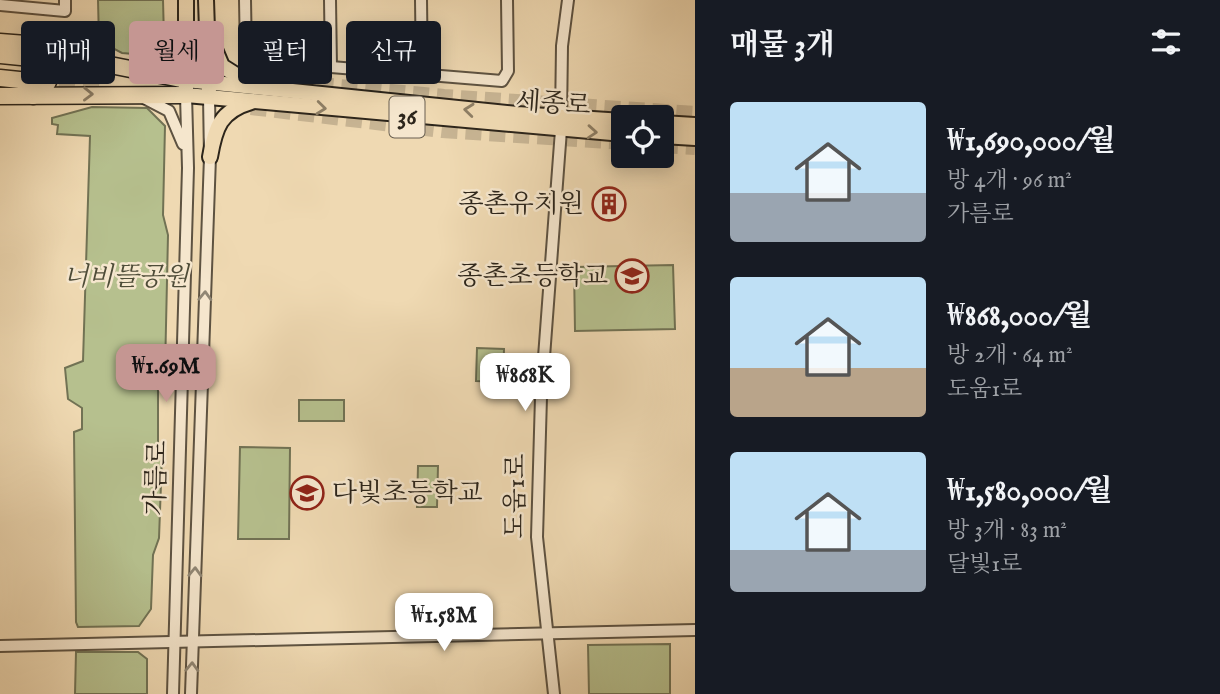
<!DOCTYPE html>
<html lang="ko">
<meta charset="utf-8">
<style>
:root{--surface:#171b24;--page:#20242c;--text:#f1f3f6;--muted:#9ea1a6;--accent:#c59692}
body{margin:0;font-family:"IM FELL English","Noto Serif KR",serif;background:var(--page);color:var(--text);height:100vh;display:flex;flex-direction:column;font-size:26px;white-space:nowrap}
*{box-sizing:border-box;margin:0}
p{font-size:23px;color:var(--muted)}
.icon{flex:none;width:38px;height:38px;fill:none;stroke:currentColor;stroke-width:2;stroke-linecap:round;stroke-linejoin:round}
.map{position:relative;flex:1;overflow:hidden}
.side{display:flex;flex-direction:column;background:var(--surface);width:525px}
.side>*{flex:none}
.banner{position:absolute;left:21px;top:21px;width:569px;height:63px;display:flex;gap:14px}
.fabs{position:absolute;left:611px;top:105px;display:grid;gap:14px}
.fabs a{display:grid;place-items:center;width:63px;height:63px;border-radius:7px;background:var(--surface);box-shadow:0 4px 18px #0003;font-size:35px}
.price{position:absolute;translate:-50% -60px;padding:0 16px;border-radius:14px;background:#fff;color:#222;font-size:23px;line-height:46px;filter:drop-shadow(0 2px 4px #0008)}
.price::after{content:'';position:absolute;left:50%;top:42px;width:21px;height:16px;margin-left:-10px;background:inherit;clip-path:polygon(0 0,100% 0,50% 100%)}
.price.active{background:var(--accent);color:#111}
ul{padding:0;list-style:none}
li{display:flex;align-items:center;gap:21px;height:175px;padding:0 35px}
li span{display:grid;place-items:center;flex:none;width:196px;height:140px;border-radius:7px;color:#555}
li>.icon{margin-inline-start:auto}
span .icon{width:84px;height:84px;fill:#fffc;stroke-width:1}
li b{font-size:30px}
h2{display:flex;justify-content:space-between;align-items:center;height:84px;padding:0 35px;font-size:30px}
.tag{padding:0 24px;border-radius:7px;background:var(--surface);box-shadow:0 4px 18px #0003;font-size:24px;line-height:63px}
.tag.active{background:var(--accent);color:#111}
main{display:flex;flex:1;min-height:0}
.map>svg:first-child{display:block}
.green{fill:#b6c08e;stroke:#717254;stroke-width:2}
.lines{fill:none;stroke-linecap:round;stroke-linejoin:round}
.highway-tunnel{stroke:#c8b594;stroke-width:16;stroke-dasharray:16 8;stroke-linecap:butt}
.minor-casing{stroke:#5d5241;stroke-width:14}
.major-casing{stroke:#2c251b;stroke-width:18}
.highway-casing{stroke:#2c251b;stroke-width:19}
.minor{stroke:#f5e6cd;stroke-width:10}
.major{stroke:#efd9b2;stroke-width:14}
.highway{stroke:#efd9b2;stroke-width:16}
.oneway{stroke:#8e7f66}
.oneway2{stroke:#908674}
.labels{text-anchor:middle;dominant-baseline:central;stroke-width:5;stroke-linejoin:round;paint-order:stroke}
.shield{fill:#f5e6cd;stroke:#685f50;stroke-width:2}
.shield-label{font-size:24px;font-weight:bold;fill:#2c251b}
.street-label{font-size:26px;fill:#2c251b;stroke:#f5e6cd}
.poi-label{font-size:26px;fill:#2c251b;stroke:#f5e6cd;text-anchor:end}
.park-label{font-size:26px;font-style:italic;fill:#4e4c38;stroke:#f5e6cd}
</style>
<main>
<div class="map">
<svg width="695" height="694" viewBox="0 0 695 694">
<rect width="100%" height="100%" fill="#efd9b2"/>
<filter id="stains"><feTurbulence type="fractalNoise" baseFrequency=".00286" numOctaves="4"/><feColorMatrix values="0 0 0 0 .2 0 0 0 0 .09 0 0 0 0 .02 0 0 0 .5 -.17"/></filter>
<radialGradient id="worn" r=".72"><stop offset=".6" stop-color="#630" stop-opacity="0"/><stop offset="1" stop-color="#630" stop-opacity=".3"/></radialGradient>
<g class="green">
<polygon points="98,0 163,0 164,39 158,56 122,53 99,41"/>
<polygon points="92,107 147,108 165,126 163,215 168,235 165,371 158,390 158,450 162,457 159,538 153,555 151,609 139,626 78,627 76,622 74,432 82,429 82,408 68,399 65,368 83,361 90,136 57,134 58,125 52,124 52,118"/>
<polygon points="673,265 675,329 575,331 574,267"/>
<polygon points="477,348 504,349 503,382 476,381"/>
<rect x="299" y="400" width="45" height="21"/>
<polygon points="240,447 290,448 289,539 238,539"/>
<polygon points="418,466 438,466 437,507 417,507"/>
<polygon points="670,644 670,694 589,694 588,645"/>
<polygon points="76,652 138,652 147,659 147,694 75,694"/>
</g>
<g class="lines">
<g class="highway-tunnel">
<polyline points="174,71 444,97 695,114"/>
<polyline points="35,82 103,90"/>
<polyline points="251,107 442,130 623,142"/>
<polyline points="662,145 695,147"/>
</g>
<defs>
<g id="minor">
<polyline points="245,0 246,56 331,67 502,81 508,71 507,0"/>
<polyline points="330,0 331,67"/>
<polyline points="421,0 422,73"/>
<polyline points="0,5 65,11 65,0"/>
<polyline points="144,98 169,111 183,144"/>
<polyline points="561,118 562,46 568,0"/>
<polyline points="0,646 695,630"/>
<polyline points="173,694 188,168 186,95"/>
<polyline points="191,694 210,157 209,97"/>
<polyline points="554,694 537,537 541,397 561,130"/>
</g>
<g id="major">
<polyline points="186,0 186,95 623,134"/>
<polyline points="206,0 209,90"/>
<polyline points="211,40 222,66 252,85"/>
<path d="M143,70C166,68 176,57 181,36"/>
<polyline points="186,80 517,114 623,121"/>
<polyline points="662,123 695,125"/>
<polyline points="662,136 695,138"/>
<path d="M210,157C215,128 220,111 251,102"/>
</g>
<g id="highway">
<polyline points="0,42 39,45 100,63 186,80"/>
<polyline points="0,55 31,58"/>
<polyline points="0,78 29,81"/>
<polyline points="0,96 186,95"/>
<path d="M33,96C55,84 56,62 39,45"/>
</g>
</defs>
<use href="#minor" class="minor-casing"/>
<use href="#major" class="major-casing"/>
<use href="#highway" class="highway-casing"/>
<use href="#minor" class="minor"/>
<use href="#major" class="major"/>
<use href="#highway" class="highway"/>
</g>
<defs><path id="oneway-chevron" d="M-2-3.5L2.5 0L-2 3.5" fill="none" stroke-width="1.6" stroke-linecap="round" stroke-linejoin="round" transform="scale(1.75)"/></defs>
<g class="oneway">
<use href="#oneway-chevron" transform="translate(88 94) rotate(1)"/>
<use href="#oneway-chevron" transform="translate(321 108) rotate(6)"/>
<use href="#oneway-chevron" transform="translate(469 110) rotate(-174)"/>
<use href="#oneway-chevron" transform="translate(592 132) rotate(4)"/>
</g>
<g class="oneway2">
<use href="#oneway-chevron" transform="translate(205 296) rotate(-88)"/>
<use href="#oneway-chevron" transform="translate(195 572) rotate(-88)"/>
<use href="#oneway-chevron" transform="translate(192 667) rotate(-88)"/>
</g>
<defs>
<symbol id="building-ring" viewBox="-11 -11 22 22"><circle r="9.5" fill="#f5e6cd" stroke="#8f2418" stroke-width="1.5"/><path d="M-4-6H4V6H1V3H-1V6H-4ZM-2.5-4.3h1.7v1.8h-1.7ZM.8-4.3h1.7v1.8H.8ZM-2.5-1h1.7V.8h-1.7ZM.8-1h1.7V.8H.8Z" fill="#8f2418"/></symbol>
<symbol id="school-ring" viewBox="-11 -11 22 22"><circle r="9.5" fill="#f5e6cd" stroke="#8f2418" stroke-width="1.5"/><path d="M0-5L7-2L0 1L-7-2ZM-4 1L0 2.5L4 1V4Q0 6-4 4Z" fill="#8f2418"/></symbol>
</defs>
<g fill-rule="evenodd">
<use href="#building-ring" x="590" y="185" width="38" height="38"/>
<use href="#school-ring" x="613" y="257" width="38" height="38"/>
<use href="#school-ring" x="288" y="474" width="38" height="38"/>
</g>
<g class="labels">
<rect class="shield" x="389.5" y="96.5" width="35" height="41" rx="5"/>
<g class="shield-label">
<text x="407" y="117">36</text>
</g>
<g class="street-label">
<text transform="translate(553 104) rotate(4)">세종로</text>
<text transform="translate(157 478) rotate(-88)">가름로</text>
<text transform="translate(516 496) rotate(-89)">도움1로</text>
</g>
<g class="poi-label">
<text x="584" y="204">종촌유치원</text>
<text x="608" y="276">종촌초등학교</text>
<text x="332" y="493" text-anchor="start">다빛초등학교</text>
</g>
<g class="park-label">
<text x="126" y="277">너비뜰공원</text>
</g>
</g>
<rect width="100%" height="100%" filter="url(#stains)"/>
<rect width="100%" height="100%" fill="url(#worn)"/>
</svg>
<div class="fabs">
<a><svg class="icon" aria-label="locate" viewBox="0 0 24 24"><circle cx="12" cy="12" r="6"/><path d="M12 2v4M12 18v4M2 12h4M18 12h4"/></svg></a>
</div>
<b class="price active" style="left:166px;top:404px">₩1.69M</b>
<b class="price" style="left:525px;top:413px">₩868K</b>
<b class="price" style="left:444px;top:653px">₩1.58M</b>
<div class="banner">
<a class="tag">매매</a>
<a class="tag active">월세</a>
<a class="tag">필터</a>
<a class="tag">신규</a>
</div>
</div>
<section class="side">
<h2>매물 3개<svg class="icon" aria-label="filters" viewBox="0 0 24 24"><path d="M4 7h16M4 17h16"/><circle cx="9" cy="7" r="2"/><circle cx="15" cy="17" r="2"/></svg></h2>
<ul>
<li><span style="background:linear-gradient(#bfe0f5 65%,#9aa5b1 0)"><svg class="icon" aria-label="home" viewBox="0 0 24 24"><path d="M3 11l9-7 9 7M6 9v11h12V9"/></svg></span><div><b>₩1,690,000/월</b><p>방 4개 · 96 m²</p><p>가름로</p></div></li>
<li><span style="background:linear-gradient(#bfe0f5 65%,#b9a48a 0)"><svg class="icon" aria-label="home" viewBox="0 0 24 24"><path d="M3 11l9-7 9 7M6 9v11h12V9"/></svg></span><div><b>₩868,000/월</b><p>방 2개 · 64 m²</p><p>도움1로</p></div></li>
<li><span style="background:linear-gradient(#bfe0f5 70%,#9aa5b1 0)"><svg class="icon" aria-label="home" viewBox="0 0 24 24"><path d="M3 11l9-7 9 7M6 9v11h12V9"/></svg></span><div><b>₩1,580,000/월</b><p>방 3개 · 83 m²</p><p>달빛1로</p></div></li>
</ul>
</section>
</main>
